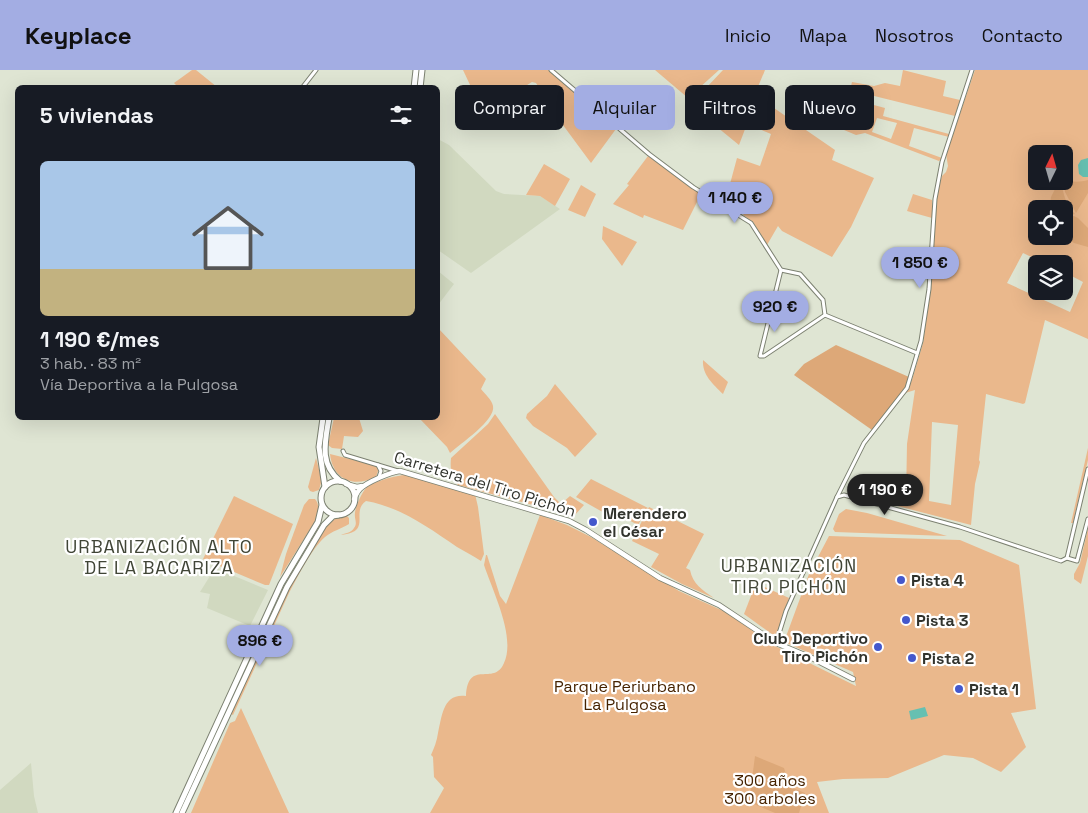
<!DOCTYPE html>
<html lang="es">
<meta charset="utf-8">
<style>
:root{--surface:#171b24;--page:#242831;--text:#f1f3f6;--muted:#9ea1a6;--accent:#a3ade3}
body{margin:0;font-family:"Space Grotesk",sans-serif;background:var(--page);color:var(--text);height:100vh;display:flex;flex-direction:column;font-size:19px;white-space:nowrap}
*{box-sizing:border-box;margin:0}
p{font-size:16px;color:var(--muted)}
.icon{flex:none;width:28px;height:28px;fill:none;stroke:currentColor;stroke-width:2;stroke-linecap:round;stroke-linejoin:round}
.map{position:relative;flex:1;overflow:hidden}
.drawer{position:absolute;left:15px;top:15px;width:425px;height:335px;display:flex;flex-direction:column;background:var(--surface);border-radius:8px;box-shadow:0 5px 20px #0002}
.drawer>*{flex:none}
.banner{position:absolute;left:455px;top:15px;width:475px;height:45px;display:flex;gap:10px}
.needle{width:32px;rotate:5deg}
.controls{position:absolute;left:1028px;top:75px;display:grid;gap:10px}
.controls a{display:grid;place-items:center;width:45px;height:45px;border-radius:8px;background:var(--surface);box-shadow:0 5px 20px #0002;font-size:25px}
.price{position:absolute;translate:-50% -42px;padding:0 11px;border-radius:18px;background:var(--accent);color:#111;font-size:16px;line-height:32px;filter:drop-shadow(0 1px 2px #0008)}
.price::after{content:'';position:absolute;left:50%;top:30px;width:15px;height:11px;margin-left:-8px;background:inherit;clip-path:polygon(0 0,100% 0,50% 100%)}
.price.on{background:#222;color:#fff}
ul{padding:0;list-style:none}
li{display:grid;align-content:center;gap:10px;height:265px;padding:0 25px}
li span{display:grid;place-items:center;height:155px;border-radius:8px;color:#555}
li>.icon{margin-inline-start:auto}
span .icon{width:90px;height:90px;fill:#fffc;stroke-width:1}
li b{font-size:21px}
h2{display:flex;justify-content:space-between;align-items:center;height:60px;padding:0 25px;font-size:21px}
.pill{padding:0 18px;border-radius:8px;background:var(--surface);box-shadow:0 5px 20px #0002;font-size:18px;line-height:45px}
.pill.on{background:var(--accent);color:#111}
header{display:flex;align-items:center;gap:30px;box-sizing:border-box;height:70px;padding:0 25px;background:var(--accent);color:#111}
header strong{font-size:24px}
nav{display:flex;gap:28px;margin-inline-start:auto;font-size:18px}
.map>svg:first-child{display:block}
.built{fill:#d1d9c0}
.green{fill:#eab88c;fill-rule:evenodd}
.forest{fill:#dda878}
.water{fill:#66c0b1}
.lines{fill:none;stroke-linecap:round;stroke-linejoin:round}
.minor-casing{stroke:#7c8171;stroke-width:5}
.tertiary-casing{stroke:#7c8171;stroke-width:6}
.secondary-casing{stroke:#7c8171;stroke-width:7}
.minor{stroke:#fff;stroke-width:3}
.tertiary{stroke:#fff;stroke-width:4.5}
.secondary{stroke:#fff;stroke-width:5}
.poi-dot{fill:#4458cc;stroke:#fff;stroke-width:2}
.labels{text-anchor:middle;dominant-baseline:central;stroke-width:4.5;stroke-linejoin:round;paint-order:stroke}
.street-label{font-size:16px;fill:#31332d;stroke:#fff}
.poi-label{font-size:16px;font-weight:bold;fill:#31332d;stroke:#fff;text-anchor:start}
.park-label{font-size:16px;fill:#462300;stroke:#fff}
.neighbourhood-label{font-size:18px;letter-spacing:1px;fill:#404536;stroke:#fff}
</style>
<header>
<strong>Keyplace</strong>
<nav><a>Inicio</a><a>Mapa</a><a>Nosotros</a><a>Contacto</a></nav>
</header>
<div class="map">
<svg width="1088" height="743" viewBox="0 0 1088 743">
<rect width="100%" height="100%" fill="#dfe5d3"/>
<g class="built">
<polygon points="438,69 449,75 496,121 504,124 540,126 560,139 471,203 438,180"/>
<polygon points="438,201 454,214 438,235"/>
<polygon points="215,498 268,520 250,556 207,538 210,524 200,522"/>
<polygon points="31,693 34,726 38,743 0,743 0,720"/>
</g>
<g class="green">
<polygon points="192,0 196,0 217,17 178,17 174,13"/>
<path d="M463,0H549L616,59L591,93L560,51L536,13L532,12L501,31C487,25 490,18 471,17Z"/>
<polygon points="655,0 719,0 688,28"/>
<path d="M723,0H765C761,11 749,33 752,45C754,52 761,56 765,60L766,57L755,47V33L758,27L835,80L832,90L874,108L851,157L832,187L782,161L778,156L767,175L753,152L743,145L759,127L730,114L737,88L760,96L771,64L747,54L739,75L690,35Z"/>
<polygon points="903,0 946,11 943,26 960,30 955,46 850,20 852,12 874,16 885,13 900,16"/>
<path d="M975,0H1088V269L1045,250L1025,333L1023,334L986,324L979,390L980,392L975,414L971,455L882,432L906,429L907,374L915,320L905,323L912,310L923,273L931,214L936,130L939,115L942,106L946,102L948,96L946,84ZM1036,84H1064V111H1036ZM1036,139H1064V166H1036ZM1023,183L1046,194H1064V202L1083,212L1070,242L1007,213ZM932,352L958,355L951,435L929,431Z"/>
<path d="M859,31L885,38L883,46L949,64V67L914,58L909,76L942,88L939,91L865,63L856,65L844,60L848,44L854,46ZM877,48L897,53L891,69L872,62Z"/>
<polygon points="648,86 701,124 683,160 644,145 643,148 613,134 629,115 627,114"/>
<polygon points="544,94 570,109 555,136 540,126 526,125"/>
<polygon points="581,115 596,124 585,147 568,140"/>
<polygon points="913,124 932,130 932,148 907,141"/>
<polygon points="603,156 637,172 622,196 602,169"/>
<path d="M438,258L486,309L481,319C485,324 492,330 493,336C496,350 460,374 450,383L447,377L419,348H438Z"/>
<path d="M703,290L728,312L723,324C713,314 702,305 703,290Z"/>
<polygon points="555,314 597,364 575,387 567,378 533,356 526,348 527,344 547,326"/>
<path d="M495,344L554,427L561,434L570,426L584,435L574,446L458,415C451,408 450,398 451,388L488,354Z"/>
<polygon points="334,348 359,348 363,361 358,367 344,366 342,379 332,378 328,375"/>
<polygon points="1088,378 1088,390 1073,453 1071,453"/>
<path d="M330,384L378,396L379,398L376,407C353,418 333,410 330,384Z"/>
<polygon points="316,388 321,407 321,413 319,420 313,422 310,421 308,417"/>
<path d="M406,405L475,424L478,437L484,484L481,491C474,486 465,482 457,477C429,458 401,437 366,431C350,442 373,462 341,465C345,463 351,463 354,458C358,453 354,449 355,443C355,438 362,422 366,418C372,412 397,405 406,405Z"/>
<polygon points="591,409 648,438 638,455 621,446 615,449 576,427"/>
<polygon points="234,426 293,454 269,515 265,515 203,489"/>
<path d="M309,429H315C320,434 318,443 316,450L280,507L286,484L304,435Z"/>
<path d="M649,437L704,464L686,498L690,500C693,514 702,520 714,528L682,514L651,497L659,484L632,471Z"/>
<polygon points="846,439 867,443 947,466 835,462 833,459 839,444"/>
<path d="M346,445L349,448V454C341,459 332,461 325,467C312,478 297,508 289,523L233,645L231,644L284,528L293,510L328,454L335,449Z"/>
<path d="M540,445L567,455L591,467L679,521L728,543L771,574L856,616L853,602L784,572L809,504L829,466L960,470L1019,495L1036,639L1011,643L1026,677L1001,702L973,688L944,685L888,708L843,709L817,712L829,743H430L444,718L434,707L433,687L431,685C434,678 437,671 438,663C442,646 443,623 466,626C468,588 494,617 504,593C516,567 493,522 484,495L486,485H487L500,526L506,534Z"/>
<polygon points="1088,458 1088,486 1081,514 1074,509 1074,504 1080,493"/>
<polygon points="756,513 789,528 776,567 744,544"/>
<polygon points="241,638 289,743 191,743 230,653 235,651"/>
</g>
<g class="forest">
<path d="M1064,108C1071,113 1080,112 1088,110V123L1076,143L1065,122Z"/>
<path d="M1059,111H1061C1063,123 1066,136 1075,144L1064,146V139H1049L1051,127Z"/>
<polygon points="1074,146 1078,148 1088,158 1088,177 1074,173 1063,166 1064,148"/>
<polygon points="836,275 909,307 906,317 872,360 794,305 804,294"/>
<polygon points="755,686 784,698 790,717 805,723 799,743 775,743 749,732"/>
</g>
<g class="water">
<polygon points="1088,88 1088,107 1083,107 1079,104 1078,95 1081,90"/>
<polygon points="925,637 928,646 911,650 909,641"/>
</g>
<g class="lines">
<defs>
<g id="minor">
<polyline points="551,0 649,84 693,117 751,153 781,200 800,204 823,230 825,245 917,283"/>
<polyline points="302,18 316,0"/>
<polyline points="781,200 760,286 764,286 825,245"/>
<polyline points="343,381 345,385 398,401"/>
<polyline points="378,395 381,401 379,407"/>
<polyline points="837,427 864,373 907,318 921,271 929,219 935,129 942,92 972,0"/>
<polyline points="1067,488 1088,399"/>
<polyline points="776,573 786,541 837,427 844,425 960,457 1061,491 1067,488 1077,491 1088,449"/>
</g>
<g id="tertiary">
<polyline points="346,414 357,417 362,416"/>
<path d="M354,429C356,425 357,422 360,419C367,412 391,402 400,401L569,451L586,460L660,508L719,535L776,573L812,588L853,609"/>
</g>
<g id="secondary">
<polyline points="414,18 416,0"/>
<polyline points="420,18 422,0"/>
<polyline points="323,348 319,377 325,417"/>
<path d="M329,348C325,372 319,394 340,411"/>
<circle cx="338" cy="428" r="17"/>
<polyline points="176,743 281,514 318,452 322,435"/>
<polyline points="182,743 287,517 324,455 333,446 338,445"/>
</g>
</defs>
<use href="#minor" class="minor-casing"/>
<use href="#tertiary" class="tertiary-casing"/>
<use href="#secondary" class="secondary-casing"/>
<use href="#minor" class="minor"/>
<use href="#tertiary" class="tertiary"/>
<use href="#secondary" class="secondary"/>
</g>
<g class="poi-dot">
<circle cx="593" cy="452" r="5"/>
<circle cx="901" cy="510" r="5"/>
<circle cx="906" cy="550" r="5"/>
<circle cx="878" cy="577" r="5"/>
<circle cx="912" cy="588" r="5"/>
<circle cx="959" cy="619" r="5"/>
</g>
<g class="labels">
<g class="street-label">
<text transform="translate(485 414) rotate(17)">Carretera del Tiro Pichón</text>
</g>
<g class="poi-label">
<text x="603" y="443">Merendero<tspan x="603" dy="18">el César</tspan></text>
<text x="911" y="510">Pista 4</text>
<text x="916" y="550">Pista 3</text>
<text x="868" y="568" text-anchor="end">Club Deportivo<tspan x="868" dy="18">Tiro Pichón</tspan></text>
<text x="922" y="588">Pista 2</text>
<text x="969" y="619">Pista 1</text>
</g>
<g class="park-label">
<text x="625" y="616">Parque Periurbano<tspan x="625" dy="18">La Pulgosa</tspan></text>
<text x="770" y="710">300 años<tspan x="770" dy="18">300 arboles</tspan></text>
</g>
<g class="neighbourhood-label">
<text x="159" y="476">URBANIZACIÓN ALTO<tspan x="159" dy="21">DE LA BACARIZA</tspan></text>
<text x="789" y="495">URBANIZACIÓN<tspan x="789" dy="21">TIRO PICHÓN</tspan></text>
</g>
</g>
</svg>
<div class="controls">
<a><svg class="needle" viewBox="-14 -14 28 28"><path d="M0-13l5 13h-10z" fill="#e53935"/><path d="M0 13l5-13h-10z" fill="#9ea1a6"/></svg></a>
<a><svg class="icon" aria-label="locate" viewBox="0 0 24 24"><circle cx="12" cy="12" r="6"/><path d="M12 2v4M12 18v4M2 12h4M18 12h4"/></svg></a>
<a><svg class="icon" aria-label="layers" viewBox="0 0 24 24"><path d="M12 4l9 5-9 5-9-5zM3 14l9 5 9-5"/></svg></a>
</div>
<b class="price" style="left:735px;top:154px">1 140 €</b>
<b class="price" style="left:920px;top:219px">1 850 €</b>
<b class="price" style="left:775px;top:263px">920 €</b>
<b class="price on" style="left:885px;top:446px">1 190 €</b>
<b class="price" style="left:260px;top:597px">896 €</b>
<div class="banner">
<a class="pill">Comprar</a>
<a class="pill on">Alquilar</a>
<a class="pill">Filtros</a>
<a class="pill">Nuevo</a>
</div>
<section class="drawer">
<h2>5 viviendas<svg class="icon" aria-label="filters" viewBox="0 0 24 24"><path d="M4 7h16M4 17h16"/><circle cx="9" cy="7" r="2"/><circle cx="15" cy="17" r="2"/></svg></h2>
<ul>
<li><span style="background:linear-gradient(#a9c7e8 70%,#c2b280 0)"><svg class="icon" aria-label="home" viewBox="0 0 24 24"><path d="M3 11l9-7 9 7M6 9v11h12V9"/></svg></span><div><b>1 190 €/mes</b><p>3 hab. · 83 m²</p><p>Vía Deportiva a la Pulgosa</p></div></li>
</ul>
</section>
</div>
